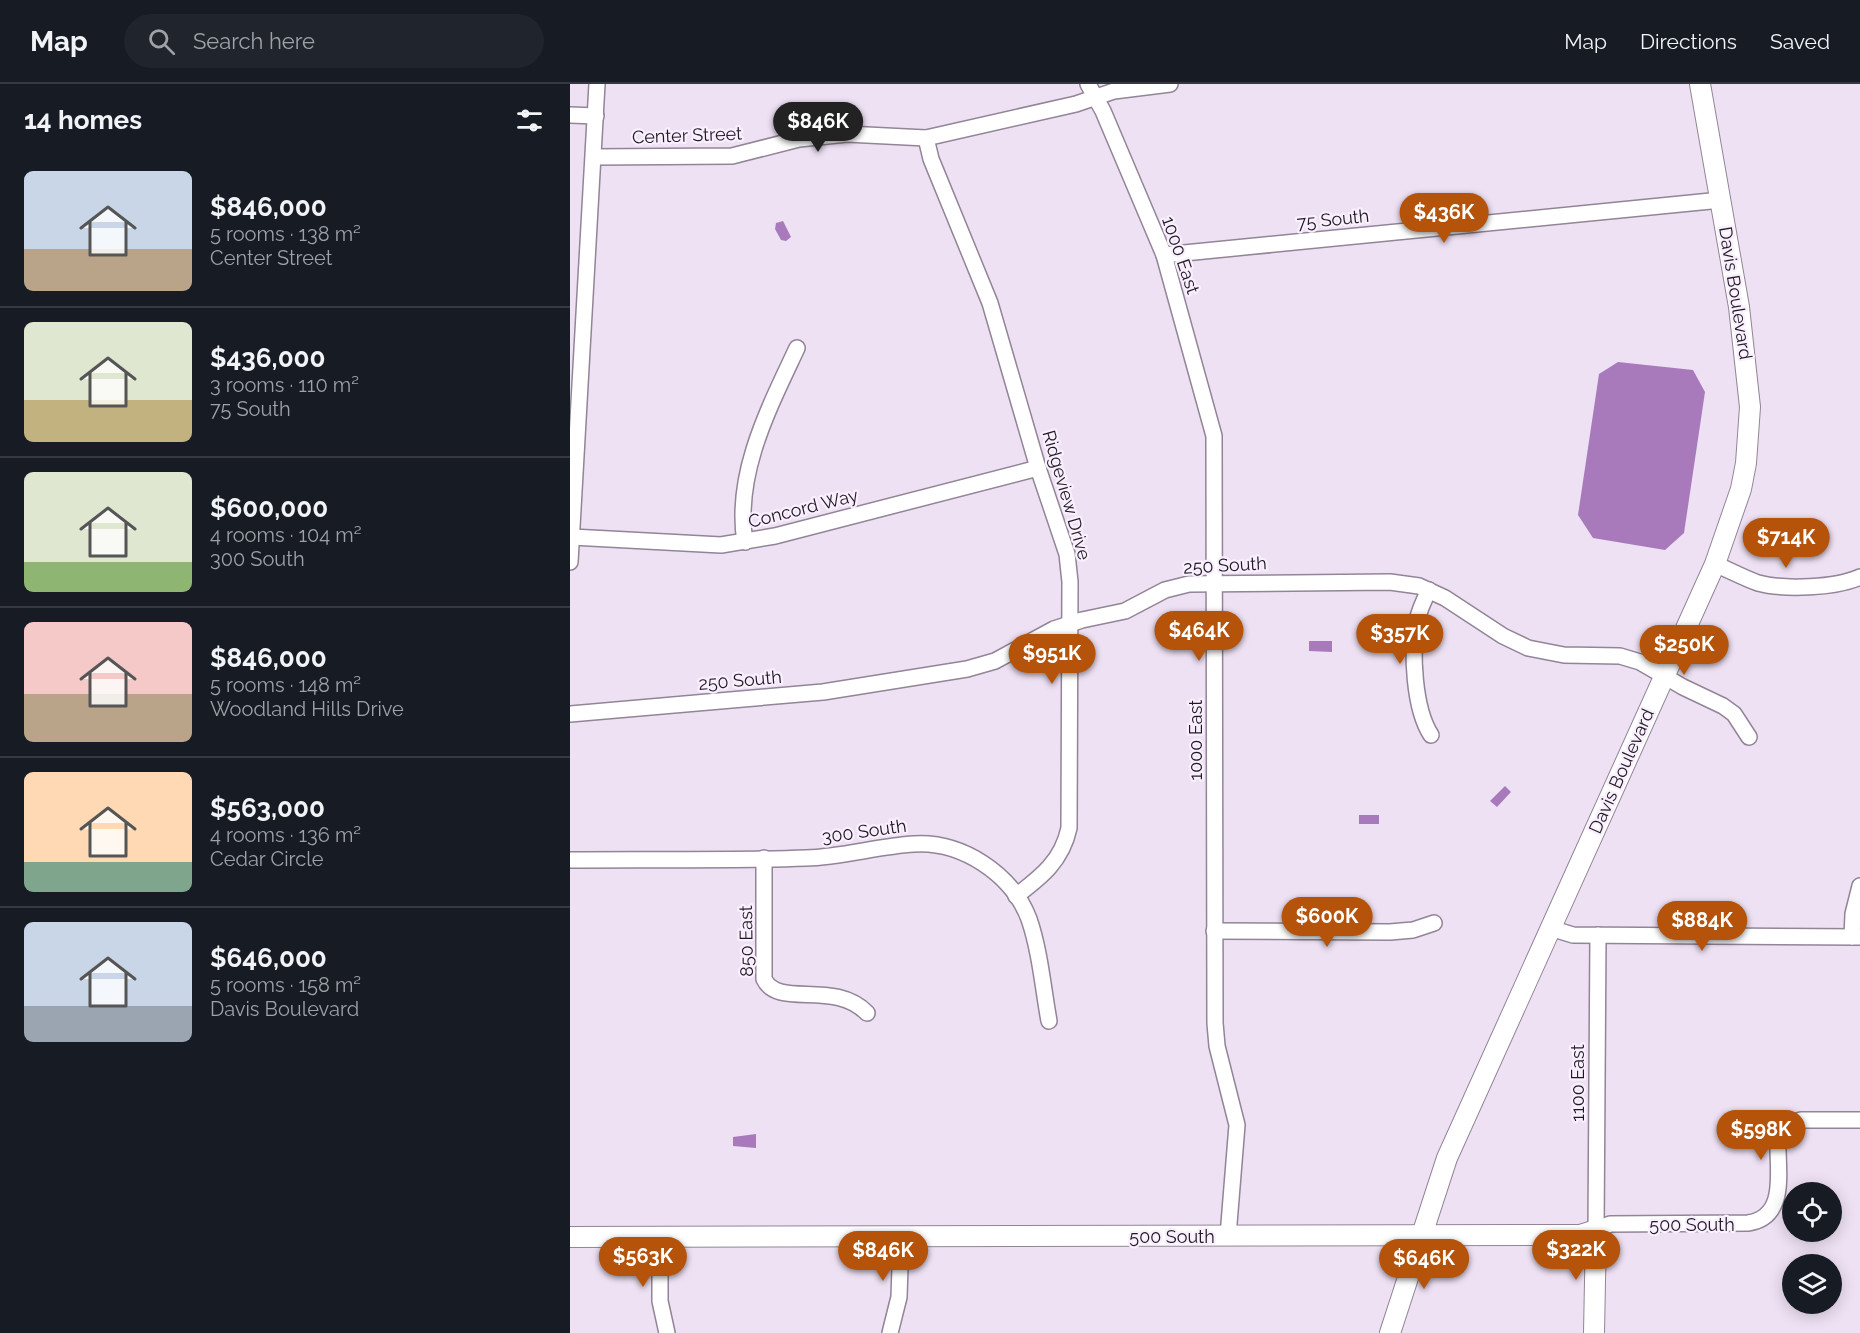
<!DOCTYPE html>
<meta charset="utf-8">
<style>
:root{--surface:#171b24;--page:#20242c;--text:#f1f3f6;--muted:#9ea1a6;--line:#363941;--accent:#b45309}
body{margin:0;font-family:Raleway,sans-serif;background:var(--page);color:var(--text);height:100vh;display:flex;flex-direction:column;font-size:22px;white-space:nowrap}
*{box-sizing:border-box;margin:0}
p{font-size:20px;color:var(--muted)}
.icon{flex:none;width:33px;height:33px;fill:none;stroke:currentColor;stroke-width:2;stroke-linecap:round;stroke-linejoin:round}
.map{position:relative;flex:1;overflow:hidden}
.panel{display:flex;flex-direction:column;background:var(--surface);width:570px}
.panel>*{flex:none}
.fabs{position:absolute;left:1212px;top:1098px;display:grid;gap:12px}
.fabs a{display:grid;place-items:center;width:60px;height:60px;border-radius:50%;background:var(--surface);box-shadow:0 3px 15px #0003;font-size:30px}
.price{position:absolute;translate:-50% -51px;padding:0 14px;border-radius:21px;background:var(--accent);color:#fff;font-size:20px;line-height:39px;filter:drop-shadow(0 2px 3px #0008)}
.price::after{content:'';position:absolute;left:50%;top:36px;width:18px;height:14px;margin-left:-9px;background:inherit;clip-path:polygon(0 0,100% 0,50% 100%)}
.price.current{background:#222;color:#fff}
ul{padding:0;list-style:none}
li{display:flex;align-items:center;gap:18px;height:150px;padding:0 24px}
li+li{border-top:2px solid var(--line)}
li span{display:grid;place-items:center;flex:none;width:168px;height:120px;border-radius:9px;color:#555}
li>.icon{margin-inline-start:auto}
span .icon{width:72px;height:72px;fill:#fffc;stroke-width:1}
li b{font-size:26px}
h2{display:flex;justify-content:space-between;align-items:center;height:72px;padding:0 24px;font-size:26px}
header{display:flex;align-items:center;gap:36px;box-sizing:border-box;height:84px;padding:0 30px;background:var(--surface);border-bottom:2px solid var(--line)}
header strong{font-size:28px}
nav{display:flex;gap:33px;margin-inline-start:auto;font-size:21px}
.search{width:420px;height:54px;background:var(--page);display:flex;align-items:center;gap:15px;box-sizing:border-box;padding:0 21px;border-radius:33px;color:var(--muted);font-size:22px}
main{display:flex;flex:1;min-height:0}
.map>svg:first-child{display:block}
.water{fill:#a87abb}
.lines{fill:none;stroke-linecap:round;stroke-linejoin:round}
.minor-casing{stroke:#918596;stroke-width:18}
.tertiary-casing{stroke:#918596;stroke-width:22}
.minor{stroke:#fff;stroke-width:15}
.tertiary{stroke:#fff;stroke-width:20}
.labels{text-anchor:middle;dominant-baseline:central;stroke-width:4.5;stroke-linejoin:round;paint-order:stroke}
.street-label{font-size:18px;fill:#1e1a20;stroke:#f9effe}
</style>
<header>
<strong>Map</strong>
<div class="search"><svg class="icon" aria-label="search" viewBox="0 0 24 24"><circle cx="10" cy="10" r="6"/><path d="M15 15l6 6"/></svg>Search here</div>
<nav><a>Map</a><a>Directions</a><a>Saved</a></nav>
</header>
<main>
<section class="panel">
<h2>14 homes<svg class="icon" aria-label="filters" viewBox="0 0 24 24"><path d="M4 7h16M4 17h16"/><circle cx="9" cy="7" r="2"/><circle cx="15" cy="17" r="2"/></svg></h2>
<ul>
<li><span style="background:linear-gradient(#c9d6e8 65%,#b9a48a 0)"><svg class="icon" aria-label="home" viewBox="0 0 24 24"><path d="M3 11l9-7 9 7M6 9v11h12V9"/></svg></span><div><b>$846,000</b><p>5 rooms · 138 m²</p><p>Center Street</p></div></li>
<li><span style="background:linear-gradient(#dfe7d0 65%,#c2b280 0)"><svg class="icon" aria-label="home" viewBox="0 0 24 24"><path d="M3 11l9-7 9 7M6 9v11h12V9"/></svg></span><div><b>$436,000</b><p>3 rooms · 110 m²</p><p>75 South</p></div></li>
<li><span style="background:linear-gradient(#dfe7d0 75%,#8fb573 0)"><svg class="icon" aria-label="home" viewBox="0 0 24 24"><path d="M3 11l9-7 9 7M6 9v11h12V9"/></svg></span><div><b>$600,000</b><p>4 rooms · 104 m²</p><p>300 South</p></div></li>
<li><span style="background:linear-gradient(#f6c9c9 60%,#b9a48a 0)"><svg class="icon" aria-label="home" viewBox="0 0 24 24"><path d="M3 11l9-7 9 7M6 9v11h12V9"/></svg></span><div><b>$846,000</b><p>5 rooms · 148 m²</p><p>Woodland Hills Drive</p></div></li>
<li><span style="background:linear-gradient(#ffd9b3 75%,#7fa58c 0)"><svg class="icon" aria-label="home" viewBox="0 0 24 24"><path d="M3 11l9-7 9 7M6 9v11h12V9"/></svg></span><div><b>$563,000</b><p>4 rooms · 136 m²</p><p>Cedar Circle</p></div></li>
<li><span style="background:linear-gradient(#c9d6e8 70%,#9aa5b1 0)"><svg class="icon" aria-label="home" viewBox="0 0 24 24"><path d="M3 11l9-7 9 7M6 9v11h12V9"/></svg></span><div><b>$646,000</b><p>5 rooms · 158 m²</p><p>Davis Boulevard</p></div></li>
</ul>
</section>
<div class="map">
<svg width="1290" height="1249" viewBox="0 0 1290 1249">
<rect width="100%" height="100%" fill="#eee1f4"/>
<g class="water">
<polygon points="213,137 221,153 216,157 211,156 205,145 206,139"/>
<polygon points="1048,278 1123,286 1135,308 1114,449 1095,466 1023,454 1008,431 1029,290"/>
<polygon points="739,557 762,557 762,568 739,567"/>
<polygon points="935,702 941,708 927,723 920,717"/>
<rect x="789" y="731" width="20" height="9"/>
<polygon points="186,1050 186,1064 163,1062 163,1053"/>
</g>
<g class="lines">
<defs>
<g id="minor">
<polyline points="518,0 533,27 594,171 644,352 645,939 647,962 667,1041 658,1152"/>
<polyline points="0,31 26,32"/>
<path d="M356,54L361,75L420,219L468,384L497,470L500,498L499,744C492,777 471,793 446,812"/>
<polyline points="24,73 162,72 229,55 277,50 356,54 506,20 544,7 600,0"/>
<polyline points="594,171 1151,116"/>
<polyline points="2,453 151,461 205,452 468,384"/>
<path d="M175,458C164,390 199,324 227,264"/>
<polyline points="0,478 27,0"/>
<path d="M1145,480C1159,486 1174,494 1188,499C1214,506 1266,504 1290,493"/>
<path d="M859,506C854,516 849,526 847,537C841,568 844,625 861,651"/>
<polyline points="0,630 253,608 397,585 425,577 484,545 512,536 555,527 595,506 619,500 820,498 849,502 875,514 933,552 958,564 994,571 1050,572 1070,578 1113,603 1153,622 1164,630 1179,653"/>
<path d="M194,774V895C208,925 264,895 297,929"/>
<path d="M0,776C79,775 158,777 236,774C273,773 308,762 344,760C392,757 442,790 459,835C470,867 473,904 479,937"/>
<polyline points="980,844 1003,851 1290,853"/>
<polyline points="644,847 820,848 843,846 864,839"/>
<path d="M1028,851L1026,1146L1040,1140L1178,1139C1220,1133 1206,1082 1208,1051L1212,1041L1231,1036H1290"/>
<polyline points="1282,853 1283,830 1290,802"/>
<polyline points="90,1153 90,1217 97,1249"/>
<polyline points="320,1249 329,1213 331,1153"/>
</g>
<g id="tertiary">
<polyline points="0,1153 1010,1151 1026,1146 1024,1249"/>
<polyline points="820,1249 877,1074 1145,480 1171,405 1176,379 1180,323 1169,223 1130,0"/>
</g>
</defs>
<use href="#minor" class="minor-casing"/>
<use href="#tertiary" class="tertiary-casing"/>
<use href="#minor" class="minor"/>
<use href="#tertiary" class="tertiary"/>
</g>
<g class="labels">
<g class="street-label">
<text transform="translate(117 51) rotate(-2)">Center Street</text>
<text transform="translate(763 135) rotate(-6)">75 South</text>
<text transform="translate(611 171) rotate(71)">1000 East</text>
<text transform="translate(1166 209) rotate(81)">Davis Boulevard</text>
<text transform="translate(497 411) rotate(74)">Ridgeview Drive</text>
<text transform="translate(233 424) rotate(-14)">Concord Way</text>
<text transform="translate(655 481) rotate(-3)">250 South</text>
<text transform="translate(170 596) rotate(-5)">250 South</text>
<text transform="translate(625 656) rotate(-90)">1000 East</text>
<text transform="translate(1051 687) rotate(-66)">Davis Boulevard</text>
<text transform="translate(294 747) rotate(-8)">300 South</text>
<text transform="translate(176 857) rotate(-91)">850 East</text>
<text transform="translate(1007 999) rotate(-90)">1100 East</text>
<text x="1122" y="1140">500 South</text>
<text x="602" y="1152">500 South</text>
</g>
</g>
</svg>
<div class="fabs">
<a><svg class="icon" aria-label="locate" viewBox="0 0 24 24"><circle cx="12" cy="12" r="6"/><path d="M12 2v4M12 18v4M2 12h4M18 12h4"/></svg></a>
<a><svg class="icon" aria-label="layers" viewBox="0 0 24 24"><path d="M12 4l9 5-9 5-9-5zM3 14l9 5 9-5"/></svg></a>
</div>
<b class="price current" style="left:248px;top:69px">$846K</b>
<b class="price" style="left:874px;top:160px">$436K</b>
<b class="price" style="left:1216px;top:485px">$714K</b>
<b class="price" style="left:629px;top:578px">$464K</b>
<b class="price" style="left:830px;top:581px">$357K</b>
<b class="price" style="left:1114px;top:592px">$250K</b>
<b class="price" style="left:482px;top:601px">$951K</b>
<b class="price" style="left:757px;top:864px">$600K</b>
<b class="price" style="left:1132px;top:868px">$884K</b>
<b class="price" style="left:1191px;top:1077px">$598K</b>
<b class="price" style="left:1006px;top:1197px">$322K</b>
<b class="price" style="left:313px;top:1198px">$846K</b>
<b class="price" style="left:73px;top:1204px">$563K</b>
<b class="price" style="left:854px;top:1206px">$646K</b>
</div>
</main>
